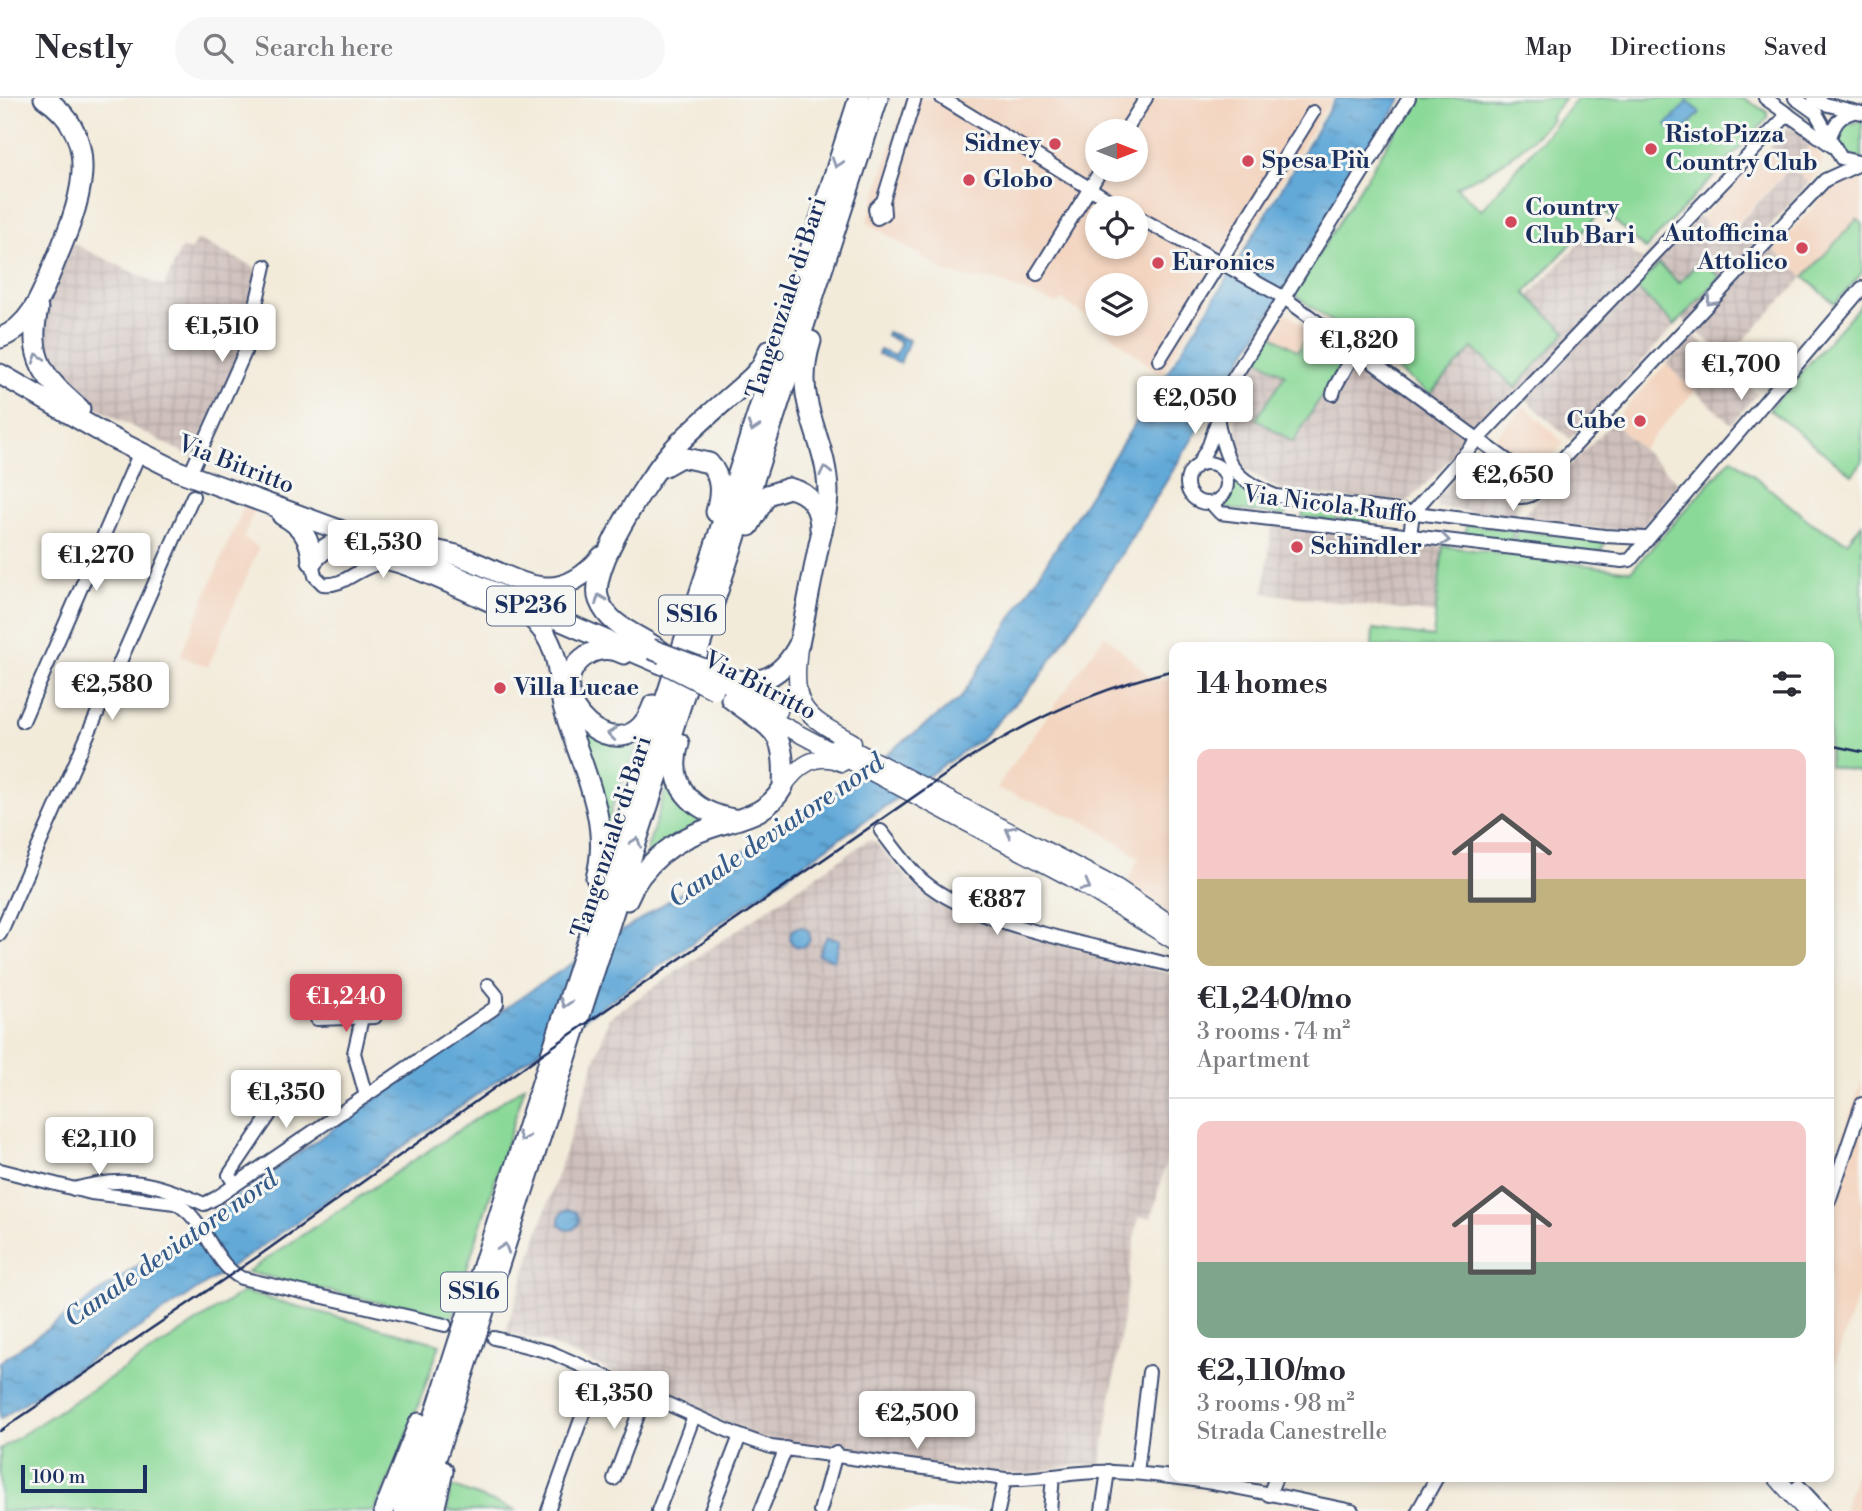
<!DOCTYPE html>
<meta charset="utf-8">
<style>
:root{--surface:#fff;--page:#f7f7f7;--text:#2b2b33;--muted:#7c7c81;--line:#e1e1e2;--accent:#d1495b}
body{margin:0;font-family:"Libre Bodoni",serif;background:var(--page);color:var(--text);height:100vh;display:flex;flex-direction:column;font-size:26px;white-space:nowrap}
*{box-sizing:border-box;margin:0}
p{font-size:23px;color:var(--muted)}
.icon{flex:none;width:38px;height:38px;fill:none;stroke:currentColor;stroke-width:2;stroke-linecap:round;stroke-linejoin:round}
.map{position:relative;flex:1;overflow:hidden}
.sheet{position:absolute;left:1169px;top:544px;width:665px;height:840px;display:flex;flex-direction:column;background:var(--surface);border-radius:14px;box-shadow:0 4px 10px #0003}
.sheet>*{flex:none}
.needle{width:46px;rotate:90deg}
.controls{position:absolute;left:1085px;top:21px;display:grid;gap:14px}
.controls a{display:grid;place-items:center;width:63px;height:63px;border-radius:50%;background:var(--surface);box-shadow:0 4px 10px #0003;font-size:35px}
.scale{position:absolute;left:21px;bottom:18px;width:126px;box-sizing:border-box;padding-left:7px;border:4px solid #1b2f5e;border-top:0;font-size:19px;line-height:24px;white-space:nowrap;color:#1b2f5e;-webkit-text-stroke:5px #f6f6f2;paint-order:stroke}
.price{position:absolute;translate:-50% -60px;padding:0 16px;border-radius:7px;background:#fff;color:#222;font-size:23px;line-height:46px;filter:drop-shadow(0 2px 4px #0008)}
.price::after{content:'';position:absolute;left:50%;top:42px;width:21px;height:16px;margin-left:-10px;background:inherit;clip-path:polygon(0 0,100% 0,50% 100%)}
.price.current{background:var(--accent);color:#fff}
ul{padding:0;list-style:none}
li{display:grid;align-content:center;gap:14px;height:371px;padding:0 28px}
li+li{border-top:2px solid var(--line)}
li span{display:grid;place-items:center;height:217px;border-radius:14px;color:#555}
li>.icon{margin-inline-start:auto}
span .icon{width:126px;height:126px;fill:#fffc;stroke-width:1}
li b{font-size:30px}
h2{display:flex;justify-content:space-between;align-items:center;height:84px;padding:0 28px;font-size:30px}
header{display:flex;align-items:center;gap:42px;box-sizing:border-box;height:98px;padding:0 35px;background:var(--surface);border-bottom:2px solid var(--line)}
header strong{font-size:33px}
nav{display:flex;gap:38px;margin-inline-start:auto;font-size:24px}
.search{width:490px;height:63px;background:var(--page);display:flex;align-items:center;gap:18px;box-sizing:border-box;padding:0 24px;border-radius:38px;color:var(--muted);font-size:26px}
.map>svg:first-child{display:block}
.built{fill:#f3d4bf;fill-rule:evenodd}
.industrial{fill:url(#industrial-grid)}
.grass{fill:#8bd998;stroke:#53847b;stroke-width:2}
.water{fill:url(#water-ripples);stroke:#3e6c9b;stroke-width:2}
.lines{fill:none;stroke-linecap:round;stroke-linejoin:round}
.minor-casing{stroke:#3b4b71;stroke-width:16}
.major-casing{stroke:#3b4b71;stroke-width:19}
.highway-casing{stroke:#3b4b71;stroke-width:23}
.minor{stroke:#fff;stroke-width:12}
.major{stroke:#fff;stroke-width:16}
.highway{stroke:#fff;stroke-width:19}
.rail{stroke:#1b2f5e;stroke-width:2.5}
.major-bridge-casing{stroke:#3b4b71;stroke-width:19;stroke-linecap:butt}
.highway-bridge-casing{stroke:#3b4b71;stroke-width:23;stroke-linecap:butt}
.major-bridge{stroke:#fff;stroke-width:16}
.highway-bridge{stroke:#fff;stroke-width:19}
.oneway{stroke:#8d97ae}
.poi-dot{fill:#d1495b;stroke:#f6f6f2;stroke-width:2.5}
.labels{text-anchor:middle;dominant-baseline:central;stroke-width:6;stroke-linejoin:round;paint-order:stroke}
.shield{fill:#f6f6f2;stroke:#5d6b8a;stroke-width:2}
.shield-label{font-size:23px;font-weight:bold;fill:#1b2f5e}
.poi-label{font-size:24px;font-weight:bold;fill:#1b2f5e;stroke:#f6f6f2;text-anchor:start}
.street-label{font-size:24px;fill:#1b2f5e;stroke:#f6f6f2}
.water-label{font-size:26px;font-style:italic;fill:#345a89;stroke:#f6f6f2}
</style>
<header>
<strong>Nestly</strong>
<div class="search"><svg class="icon" aria-label="search" viewBox="0 0 24 24"><circle cx="10" cy="10" r="6"/><path d="M15 15l6 6"/></svg>Search here</div>
<nav><a>Map</a><a>Directions</a><a>Saved</a></nav>
</header>
<div class="map">
<svg width="1862" height="1413" viewBox="0 0 1862 1413">
<defs>
<pattern id="industrial-grid" width="8" height="8" patternUnits="userSpaceOnUse" patternTransform="scale(1.75)"><rect width="8" height="8" fill="#cfc0bb"/><path d="M0 4h8M4 0v8" fill="none" stroke="#b1a5a3"/></pattern>
<pattern id="water-ripples" width="26" height="14" patternUnits="userSpaceOnUse" patternTransform="scale(1.75)"><rect width="26" height="14" fill="#62a9d8"/><path d="M2 4q2-2 4 0t4 0M15 11q2-2 4 0t4 0" fill="none" stroke="#508ab2"/></pattern>
</defs>
<rect width="100%" height="100%" fill="#f6f6f2"/>
<filter id="ink" filterUnits="userSpaceOnUse"><feTurbulence type="fractalNoise" baseFrequency=".0143" numOctaves="2"/><feDisplacementMap in="SourceGraphic" scale="14" xChannelSelector="R" yChannelSelector="G"/><feConvolveMatrix kernelMatrix="1 2 1 2 8 2 1 2 1" color-interpolation-filters="sRGB"/></filter>
<filter id="wash" filterUnits="userSpaceOnUse"><feTurbulence type="fractalNoise" baseFrequency=".00686" numOctaves="4" result="noise"/><feDisplacementMap in="SourceGraphic" scale="28" xChannelSelector="R" yChannelSelector="G"/><feGaussianBlur stdDeviation="1.57" result="paint"/><feColorMatrix in="noise" values="0 0 0 0 0 0 0 0 0 0 0 0 0 0 0 0 0 1.4 0 .05"/><feComposite in="paint" operator="in"/></filter>
<g filter="url(#wash)">
<rect width="100%" height="100%" fill="#f3ebda"/>
<g class="built">
<path d="M906,0H1332L1161,277L1098,226H1136V187H1097V225L1062,202L1057,206L992,181H972L946,174L867,124ZM1097,33H1136V72H1097ZM1097,110H1136V149H1097Z"/>
<polygon points="1814,43 1822,61 1818,75 1809,85 1791,68 1720,142 1699,123 1770,48 1791,67"/>
<polygon points="1850,79 1862,80 1862,125 1857,121 1804,179 1774,151 1836,85"/>
<polygon points="1284,213 1311,233 1298,254 1270,236"/>
<polygon points="1666,266 1695,293 1642,351 1612,324"/>
<polygon points="1525,308 1564,345 1537,375 1493,342"/>
<polygon points="244,408 255,411 243,440 257,448 258,452 208,569 180,558"/>
<polygon points="1105,537 1154,583 1174,581 1174,821 1125,787 1139,760 1089,725 996,690"/>
<polygon points="1862,982 1862,1184 1832,1275 1829,1274 1829,1080"/>
<polygon points="1862,1356 1862,1413 1843,1413"/>
</g>
<g class="industrial">
<polygon points="1791,26 1814,43 1791,67 1770,48"/>
<polygon points="1791,69 1809,85 1760,139 1804,179 1727,260 1682,220 1570,341 1516,293 1405,407 1282,393 1244,371 1230,296 1255,259 1349,255 1424,308 1433,299 1430,296 1473,250 1477,253 1597,126 1642,162 1690,112 1724,141"/>
<polygon points="197,141 260,172 244,251 192,359 115,320 65,289 48,269 42,226 48,200 72,145 164,189 181,150 190,153"/>
<polygon points="1693,237 1757,296 1731,326 1666,266"/>
<polygon points="1612,324 1679,385 1636,436 1519,421"/>
<polygon points="1466,369 1517,407 1515,420 1437,409 1437,399"/>
<polygon points="1272,427 1443,448 1435,516 1264,495"/>
<polygon points="868,742 875,744 912,785 968,819 1174,877 1174,1036 1151,1120 1138,1119 1101,1367 1078,1367 1024,1377 933,1367 862,1354 763,1342 545,1244 505,1235 609,920"/>
</g>
<g class="grass">
<path d="M1416,0H1565L1550,19L1552,21C1523,52 1496,73 1456,89L1481,112L1578,0H1743L1767,14L1768,20L1645,151L1603,112L1525,195L1566,234L1515,290L1473,250L1430,296L1294,196Z"/>
<path d="M1862,23V61L1844,56C1838,45 1836,37 1845,27Z"/>
<polygon points="1857,121 1862,125 1862,175 1835,206 1804,179"/>
<polygon points="1701,162 1720,179 1675,227 1636,190 1659,166 1679,185"/>
<polygon points="1862,205 1862,364 1852,377 1769,311"/>
<polygon points="1312,231 1347,257 1293,344 1256,321 1285,277 1256,259 1270,236 1298,253"/>
<polygon points="1732,360 1813,426 1847,444 1862,426 1862,675 1829,668 1829,550 1372,549 1373,531 1433,539 1443,448 1631,473"/>
<polygon points="1234,378 1288,405 1286,418 1222,410 1220,406 1230,394"/>
<polygon points="1304,407 1338,411 1336,423 1302,419"/>
<polygon points="1342,412 1370,415 1369,427 1340,424"/>
<polygon points="1466,426 1513,432 1512,444 1465,439"/>
<polygon points="1517,432 1606,444 1601,452 1604,456 1516,445"/>
<polygon points="572,617 642,637 611,712 611,731 605,749"/>
<polygon points="671,676 707,721 648,757 647,751"/>
<polygon points="525,988 451,1221 247,1174"/>
<polygon points="243,1194 440,1246 399,1361 374,1413 0,1413 0,1351"/>
<polygon points="451,1388 517,1413 447,1413"/>
</g>
<g class="water">
<polygon points="1336,0 1402,0 1124,452 1038,581 982,640 251,1156 0,1321 0,1264 536,889 837,693 960,601 1228,179"/>
<polygon points="1688,3 1700,15 1678,38 1666,27"/>
<polygon points="887,234 909,242 900,265 878,256 880,252 895,258 901,245 886,237"/>
<circle cx="800" cy="839" r="10"/>
<polygon points="827,838 840,842 834,862 818,857"/>
<circle cx="569" cy="1122" r="10"/>
</g>
</g>
<g filter="url(#ink)">
<g class="lines">
<defs>
<g id="minor">
<polyline points="942,0 1122,110"/>
<polyline points="1765,0 1832,48"/>
<polyline points="1795,0 1816,15 1841,60 1862,65"/>
<polyline points="1814,0 1824,6 1862,15"/>
<polyline points="1125,33 1146,0"/>
<path d="M1830,39C1835,25 1839,18 1854,14"/>
<polyline points="883,103 875,111 877,120 884,116 883,103 915,0"/>
<polyline points="1136,118 1283,199 1531,380 1537,380 1557,367 1825,82 1862,65"/>
<polyline points="1037,176 1101,72"/>
<polyline points="1159,262 1313,14"/>
<polyline points="1333,296 1335,289 1355,253"/>
<path d="M1218,324C1226,367 1234,382 1276,398L1604,438L1645,440"/>
<path d="M1462,359L1519,399C1536,400 1544,387 1553,373"/>
<circle cx="1207" cy="385" r="20"/>
<polyline points="1199,365 1209,347 1230,286 1409,0"/>
<polyline points="194,367 245,254 265,168"/>
<polyline points="1211,405 1220,415 1622,463 1630,462 1862,190"/>
<polyline points="1410,438 1413,414 1477,342 1788,16"/>
<path d="M312,463L315,478L323,486C346,489 358,468 382,465C398,463 478,502 498,511"/>
<polyline points="23,623 140,354"/>
<path d="M881,733C894,749 907,769 922,782C979,831 1101,847 1174,868"/>
<polyline points="0,836 193,398"/>
<polyline points="361,907 361,924 354,955 366,998"/>
<polyline points="317,921 375,919"/>
<path d="M0,1072L91,1095L175,1105C206,1120 211,1164 241,1180L445,1227"/>
<polyline points="235,1087 229,1077 281,1000"/>
<path d="M74,1091C126,1076 157,1085 204,1106L216,1100L493,911L497,906V898L488,887"/>
<polyline points="1829,1103 1862,1006"/>
<path d="M494,1240L550,1254L740,1338L771,1349L1005,1381C1041,1383 1076,1372 1112,1374C1193,1377 1273,1397 1352,1413"/>
<polyline points="1137,1375 1149,1274"/>
<polyline points="614,1381 646,1296"/>
<polyline points="1791,1395 1799,1388 1822,1413"/>
<polyline points="1269,1397 1276,1379"/>
<polyline points="548,1413 598,1274"/>
<polyline points="658,1413 694,1318"/>
<polyline points="711,1413 740,1338"/>
<polyline points="761,1413 786,1350"/>
<polyline points="820,1413 836,1355"/>
<polyline points="998,1413 1005,1381"/>
<polyline points="1050,1413 1053,1378"/>
<polyline points="1102,1413 1108,1373"/>
<polyline points="1418,1413 1437,1379"/>
</g>
<g id="major">
<path d="M799,549C792,609 802,617 853,644"/>
<polyline points="721,583 779,613"/>
<polyline points="758,614 1071,780 1174,843"/>
<polyline points="839,644 1116,789 1174,828"/>
<path d="M783,689C798,668 816,653 842,665"/>
<polyline points="1776,1379 1806,1413"/>
</g>
<g id="highway">
<path d="M38,211C27,260 44,280 80,311"/>
<path d="M0,240C32,228 43,193 55,164C78,110 107,41 44,0"/>
<polyline points="0,276 110,339 178,373 405,456 666,568"/>
<path d="M663,369L681,359L709,365C722,379 721,396 716,414"/>
<path d="M282,417C301,427 311,441 312,463"/>
<path d="M749,428L767,397L789,390C811,395 820,410 820,431"/>
<path d="M414,448C428,451 442,453 456,457C512,475 552,518 601,459"/>
<path d="M312,463C327,446 337,441 359,446"/>
<path d="M517,510C532,518 543,530 550,545C560,565 558,586 563,608C578,662 613,722 596,780"/>
<path d="M624,556C612,550 599,550 587,557C529,595 625,686 653,607"/>
<path d="M667,558C645,537 611,533 599,502C587,472 648,381 669,356C693,328 725,304 752,279L761,269L769,252"/>
<path d="M723,578C758,591 782,579 799,546C806,513 812,480 819,446C823,428 828,413 828,394C827,337 791,307 811,243"/>
<path d="M679,645C666,689 693,714 734,721"/>
<path d="M627,802C642,766 674,742 710,730C739,720 767,718 783,689C786,630 774,634 731,601"/>
<polyline points="384,1413 419,1325"/>
<polyline points="404,1413 859,0"/>
<polyline points="419,1413 878,0"/>
<polyline points="434,1413 443,1373"/>
</g>
</defs>
<use href="#minor" class="minor-casing"/>
<use href="#major" class="major-casing"/>
<use href="#highway" class="highway-casing"/>
<use href="#minor" class="minor"/>
<use href="#major" class="major"/>
<use href="#highway" class="highway"/>
<g class="rail">
<polyline points="1829,647 1862,654"/>
<path d="M0,1333L260,1157L545,954L967,662C1030,621 1101,590 1174,572"/>
</g>
<defs>
<polyline id="major-bridge" points="666,568 715,593"/>
<polyline id="highway-bridge" points="651,551 723,578"/>
</defs>
<use href="#major-bridge" class="major-bridge-casing"/>
<use href="#highway-bridge" class="highway-bridge-casing"/>
<use href="#major-bridge" class="major-bridge"/>
<use href="#highway-bridge" class="highway-bridge"/>
</g>
<defs><path id="oneway-chevron" d="M-2-3.5L2.5 0L-2 3.5" fill="none" stroke-width="1.6" stroke-linecap="round" stroke-linejoin="round" transform="scale(1.75)"/></defs>
<g class="oneway">
<use href="#oneway-chevron" transform="translate(837 65) rotate(108)"/>
<use href="#oneway-chevron" transform="translate(1711 203) rotate(133)"/>
<use href="#oneway-chevron" transform="translate(38 260) rotate(-108)"/>
<use href="#oneway-chevron" transform="translate(753 329) rotate(108)"/>
<use href="#oneway-chevron" transform="translate(825 373) rotate(-102)"/>
<use href="#oneway-chevron" transform="translate(1445 442) rotate(7)"/>
<use href="#oneway-chevron" transform="translate(600 501) rotate(-112)"/>
<use href="#oneway-chevron" transform="translate(612 636) rotate(-174)"/>
<use href="#oneway-chevron" transform="translate(1010 733) rotate(-152)"/>
<use href="#oneway-chevron" transform="translate(636 744) rotate(-72)"/>
<use href="#oneway-chevron" transform="translate(1086 788) rotate(29)"/>
<use href="#oneway-chevron" transform="translate(565 905) rotate(108)"/>
<use href="#oneway-chevron" transform="translate(523 1039) rotate(108)"/>
<use href="#oneway-chevron" transform="translate(504 1150) rotate(-72)"/>
</g>
</g>
<g class="poi-dot">
<circle cx="1055" cy="46" r="7"/>
<circle cx="1651" cy="51" r="7"/>
<circle cx="1248" cy="63" r="7"/>
<circle cx="969" cy="82" r="7"/>
<circle cx="1511" cy="124" r="7"/>
<circle cx="1802" cy="150" r="7"/>
<circle cx="1158" cy="165" r="7"/>
<circle cx="1640" cy="323" r="7"/>
<circle cx="1297" cy="449" r="7"/>
<circle cx="500" cy="590" r="7"/>
</g>
<g class="labels">
<g class="shield">
<rect x="487" y="488.5" width="88" height="39" rx="5"/>
<rect x="659" y="497.5" width="66" height="39" rx="5"/>
<rect x="441" y="1174.5" width="66" height="39" rx="5"/>
</g>
<g class="shield-label">
<text x="531" y="508">SP236</text>
<text x="692" y="517">SS16</text>
<text x="474" y="1194">SS16</text>
</g>
<g class="poi-label">
<text x="1665" y="37">RistoPizza<tspan x="1665" dy="28">Country Club</tspan></text>
<text x="1041" y="46" text-anchor="end">Sidney</text>
<text x="1262" y="63">Spesa Più</text>
<text x="983" y="82">Globo</text>
<text x="1525" y="110">Country<tspan x="1525" dy="28">Club Bari</tspan></text>
<text x="1788" y="136" text-anchor="end">Autofficina<tspan x="1788" dy="28">Attolico</tspan></text>
<text x="1172" y="165">Euronics</text>
<text x="1626" y="323" text-anchor="end">Cube</text>
<text x="1311" y="449">Schindler</text>
<text x="514" y="590">Villa Lucae</text>
</g>
<g class="street-label">
<text transform="translate(787 200) rotate(-72)">Tangenziale di Bari</text>
<text transform="translate(236 367) rotate(21)">Via Bitritto</text>
<text transform="translate(1330 407) rotate(7)">Via Nicola Ruffo</text>
<text transform="translate(760 588) rotate(27)">Via Bitritto</text>
<text transform="translate(612 739) rotate(-72)">Tangenziale di Bari</text>
</g>
<g class="water-label">
<text transform="translate(776 733) rotate(-34)">Canale deviatore nord</text>
<text transform="translate(171 1151) rotate(-35)">Canale deviatore nord</text>
</g>
</g>
</svg>
<div class="controls">
<a><svg class="needle" viewBox="-14 -14 28 28"><path d="M0-13l5 13h-10z" fill="#e53935"/><path d="M0 13l5-13h-10z" fill="#7c7c81"/></svg></a>
<a><svg class="icon" aria-label="locate" viewBox="0 0 24 24"><circle cx="12" cy="12" r="6"/><path d="M12 2v4M12 18v4M2 12h4M18 12h4"/></svg></a>
<a><svg class="icon" aria-label="layers" viewBox="0 0 24 24"><path d="M12 4l9 5-9 5-9-5zM3 14l9 5 9-5"/></svg></a>
</div>
<div class="scale">100 m</div>
<b class="price" style="left:222px;top:266px">€1,510</b>
<b class="price" style="left:1359px;top:280px">€1,820</b>
<b class="price" style="left:1741px;top:304px">€1,700</b>
<b class="price" style="left:1195px;top:338px">€2,050</b>
<b class="price" style="left:1513px;top:415px">€2,650</b>
<b class="price" style="left:383px;top:482px">€1,530</b>
<b class="price" style="left:96px;top:495px">€1,270</b>
<b class="price" style="left:112px;top:624px">€2,580</b>
<b class="price" style="left:997px;top:839px">€887</b>
<b class="price current" style="left:346px;top:936px">€1,240</b>
<b class="price" style="left:286px;top:1032px">€1,350</b>
<b class="price" style="left:99px;top:1079px">€2,110</b>
<b class="price" style="left:614px;top:1333px">€1,350</b>
<b class="price" style="left:917px;top:1353px">€2,500</b>
<section class="sheet">
<h2>14 homes<svg class="icon" aria-label="filters" viewBox="0 0 24 24"><path d="M4 7h16M4 17h16"/><circle cx="9" cy="7" r="2"/><circle cx="15" cy="17" r="2"/></svg></h2>
<ul>
<li><span style="background:linear-gradient(#f6c9c9 60%,#c2b280 0)"><svg class="icon" aria-label="home" viewBox="0 0 24 24"><path d="M3 11l9-7 9 7M6 9v11h12V9"/></svg></span><div><b>€1,240/mo</b><p>3 rooms · 74 m²</p><p>Apartment</p></div></li>
<li><span style="background:linear-gradient(#f6c9c9 65%,#7fa58c 0)"><svg class="icon" aria-label="home" viewBox="0 0 24 24"><path d="M3 11l9-7 9 7M6 9v11h12V9"/></svg></span><div><b>€2,110/mo</b><p>3 rooms · 98 m²</p><p>Strada Canestrelle</p></div></li>
</ul>
</section>
</div>
